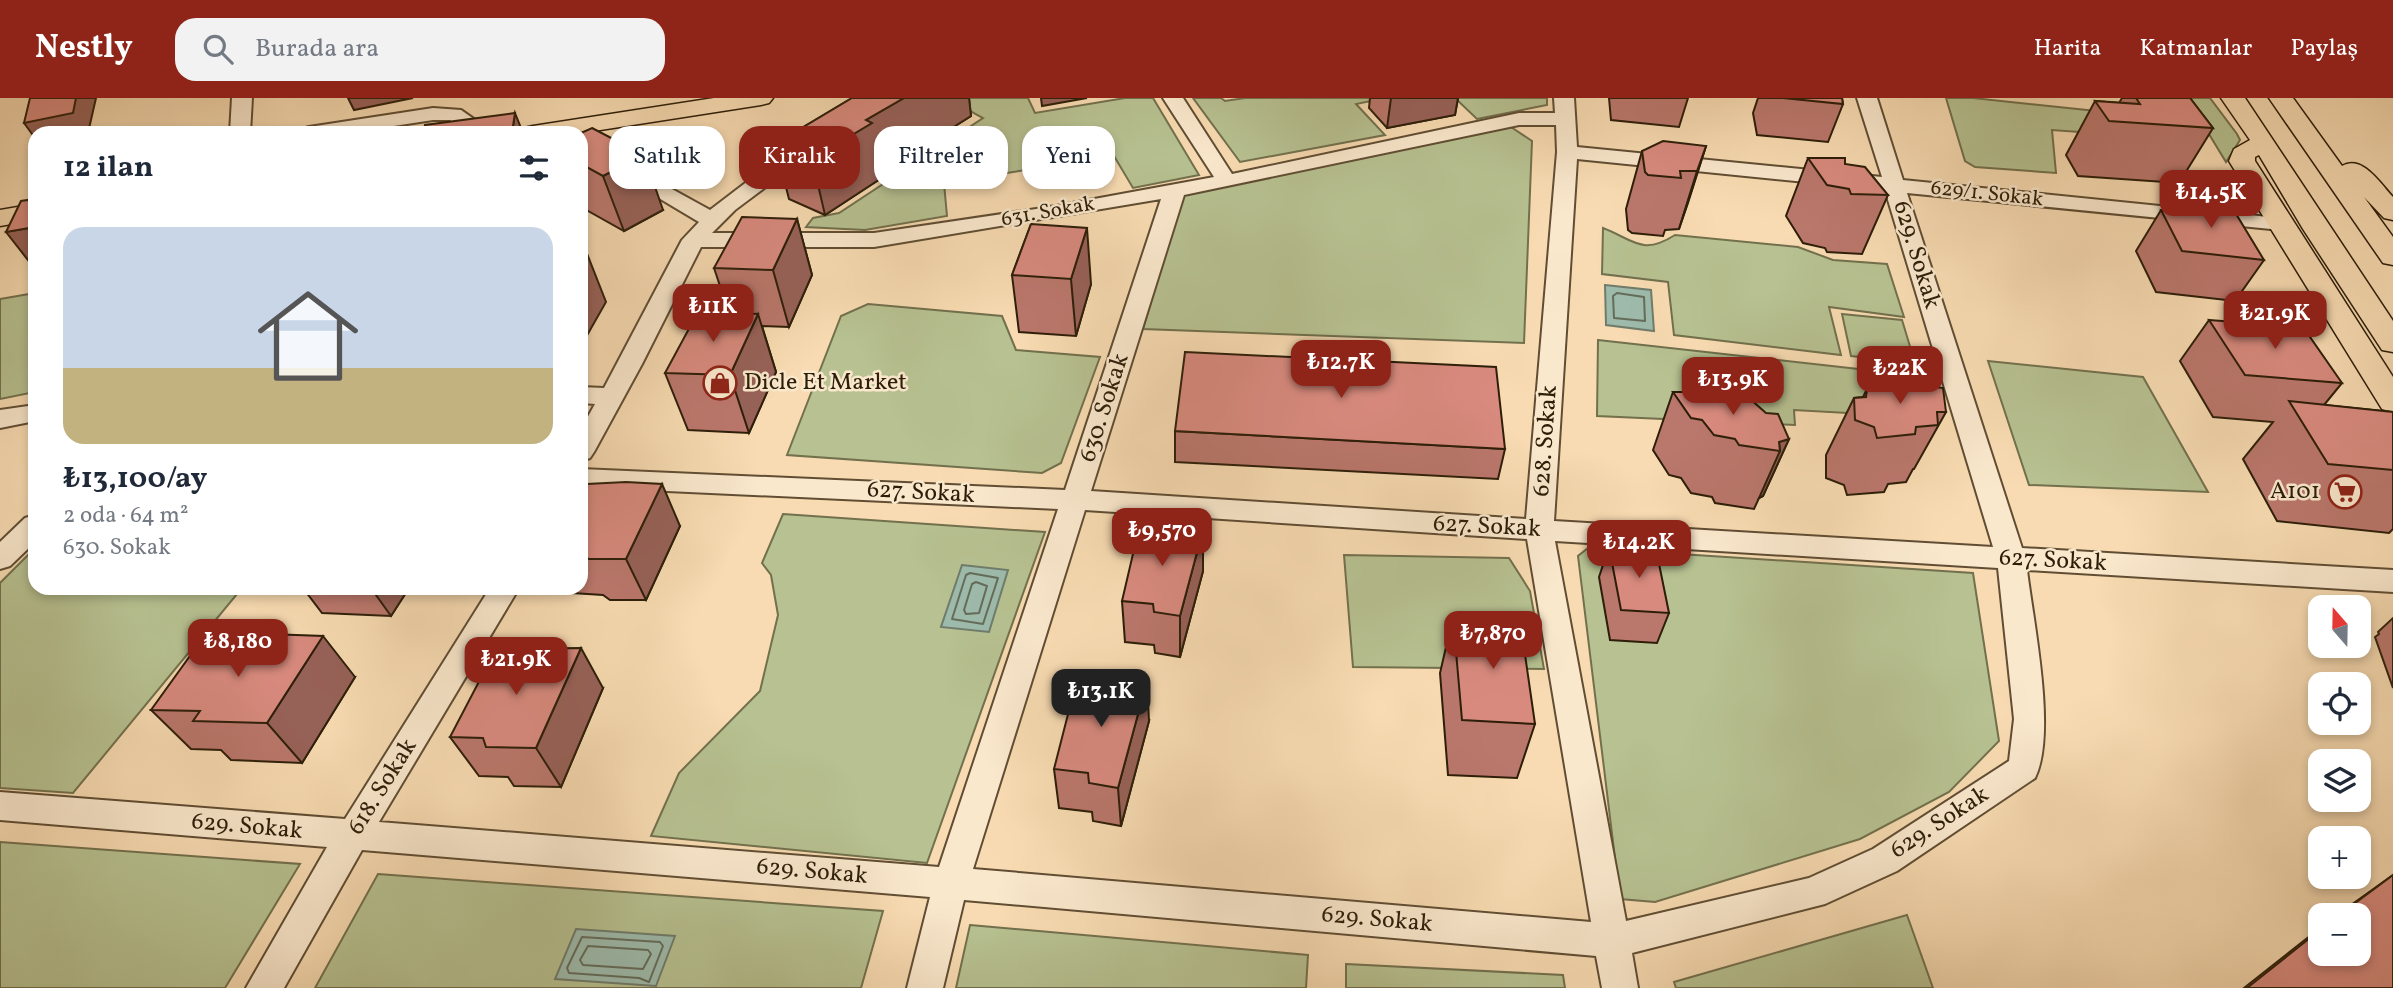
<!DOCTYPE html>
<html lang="tr">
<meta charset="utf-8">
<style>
:root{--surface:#fff;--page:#f2f2f3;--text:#1f2937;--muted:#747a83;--line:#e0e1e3;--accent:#8f2418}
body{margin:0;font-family:Vollkorn,serif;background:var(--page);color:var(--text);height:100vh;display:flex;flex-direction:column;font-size:26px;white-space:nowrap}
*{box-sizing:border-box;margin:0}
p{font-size:23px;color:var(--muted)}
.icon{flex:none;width:38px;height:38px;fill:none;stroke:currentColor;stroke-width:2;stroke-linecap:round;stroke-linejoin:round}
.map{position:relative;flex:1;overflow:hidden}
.details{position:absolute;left:28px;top:28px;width:560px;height:469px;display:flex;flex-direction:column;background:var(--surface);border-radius:21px;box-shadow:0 4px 10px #0003}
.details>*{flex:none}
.top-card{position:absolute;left:609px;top:28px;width:665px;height:63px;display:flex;gap:14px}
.needle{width:46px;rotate:340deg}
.tools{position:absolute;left:2308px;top:497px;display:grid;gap:14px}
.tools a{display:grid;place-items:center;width:63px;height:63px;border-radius:14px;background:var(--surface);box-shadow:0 4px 10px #0003;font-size:35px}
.price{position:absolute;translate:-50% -60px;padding:0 16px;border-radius:14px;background:var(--accent);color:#fff;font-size:23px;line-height:46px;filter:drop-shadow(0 2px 4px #0008)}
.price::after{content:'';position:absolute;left:50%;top:42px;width:21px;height:16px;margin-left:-10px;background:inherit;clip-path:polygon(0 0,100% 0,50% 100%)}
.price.on{background:#222;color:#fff}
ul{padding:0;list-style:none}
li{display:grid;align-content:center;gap:14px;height:371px;padding:0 35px}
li+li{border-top:2px solid var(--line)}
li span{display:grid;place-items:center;height:217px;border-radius:21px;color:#555}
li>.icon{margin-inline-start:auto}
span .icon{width:126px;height:126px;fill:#fffc;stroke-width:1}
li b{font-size:30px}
h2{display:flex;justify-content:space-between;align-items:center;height:84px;padding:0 35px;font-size:30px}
.pill{padding:0 24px;border-radius:21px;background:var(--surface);box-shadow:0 4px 10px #0003;font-size:24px;line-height:63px}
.pill.on{background:var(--accent);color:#fff}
header{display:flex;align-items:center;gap:42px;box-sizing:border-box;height:98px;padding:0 35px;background:var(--accent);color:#fff}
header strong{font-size:33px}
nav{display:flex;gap:38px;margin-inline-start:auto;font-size:24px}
.search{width:490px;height:63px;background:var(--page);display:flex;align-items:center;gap:18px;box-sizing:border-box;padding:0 24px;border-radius:21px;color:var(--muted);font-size:26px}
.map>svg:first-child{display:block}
.green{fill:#b7c191;stroke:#72704d;stroke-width:2}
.water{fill:#9dbbac;stroke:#707c6b;stroke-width:2}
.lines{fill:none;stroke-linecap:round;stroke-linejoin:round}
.shore{stroke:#656c5a;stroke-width:2}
.minor-casing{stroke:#604d33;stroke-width:4}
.major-casing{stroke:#2d1e09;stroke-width:3}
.minor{fill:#fae8cd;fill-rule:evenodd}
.major{fill:#f8dbb2;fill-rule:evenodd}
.wall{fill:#ba776c;stroke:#2d1e09;stroke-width:2}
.shaded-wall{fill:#976158;stroke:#2d1e09;stroke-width:2}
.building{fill:#d88a7e;stroke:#2d1e09;stroke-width:2}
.labels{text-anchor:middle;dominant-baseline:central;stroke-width:5;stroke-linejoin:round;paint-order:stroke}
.far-street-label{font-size:21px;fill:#2d1e09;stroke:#fae8cd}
.street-label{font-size:24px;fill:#2d1e09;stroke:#fae8cd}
.poi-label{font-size:24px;fill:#2d1e09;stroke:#fae8cd;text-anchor:start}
</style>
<header>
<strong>Nestly</strong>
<div class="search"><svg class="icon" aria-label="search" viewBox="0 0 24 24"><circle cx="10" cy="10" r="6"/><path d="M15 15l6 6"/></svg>Burada ara</div>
<nav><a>Harita</a><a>Katmanlar</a><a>Paylaş</a></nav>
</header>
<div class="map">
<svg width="2393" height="890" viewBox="0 0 2393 890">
<rect width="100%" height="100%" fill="#f8dbb2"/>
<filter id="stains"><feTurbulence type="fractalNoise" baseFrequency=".00286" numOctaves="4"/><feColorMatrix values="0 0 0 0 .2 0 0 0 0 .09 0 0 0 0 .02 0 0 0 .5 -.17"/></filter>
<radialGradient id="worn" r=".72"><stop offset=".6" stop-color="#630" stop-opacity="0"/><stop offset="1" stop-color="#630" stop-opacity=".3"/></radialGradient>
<g class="green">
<polygon points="959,0 1028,0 1035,15 1125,0 1153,0 1199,77 1133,90 1114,58 944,85 947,118 865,132 806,129 813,120 839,115 983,20 950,2"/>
<polygon points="1193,0 1221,0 1225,3 1245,0 1385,0 1356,6 1385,37 1240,64"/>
<polygon points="1455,0 1547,0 1547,7 1477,21"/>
<polygon points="1946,0 1973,0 2125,16 2137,38 2052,32 2056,75 1975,69 1965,63"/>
<polygon points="2187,0 2210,0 2237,36 2240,42 2226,64"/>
<polygon points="1511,29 1532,43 1524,245 1143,231 1183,97"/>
<path d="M1603,130C1634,142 1642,158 1675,137L1798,149L1833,162L1887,166L1904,219L1829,209L1841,257L1674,237L1668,184L1602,176Z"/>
<polygon points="35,195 35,294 0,301 0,201"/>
<polygon points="868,206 1002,218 1016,252 1100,259 1061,365 1042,375 787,357 841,218"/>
<polygon points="1842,216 1902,222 1915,265 1851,258"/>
<polygon points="1598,242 1903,276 1914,306 1866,316 1794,312 1795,327 1597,318"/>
<polygon points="1988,263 2143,279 2208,394 2029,387"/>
<polygon points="783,416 1045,434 927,765 651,738 679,675 760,593 778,517 771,477 762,465"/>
<polygon points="35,450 35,490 242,490 73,695 0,690 0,485"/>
<polygon points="1588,450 1973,475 1999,643 1949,694 1860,741 1655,804 1620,801 1578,458"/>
<polygon points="1344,457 1509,460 1530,493 1544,571 1353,569"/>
<polygon points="0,744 300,766 225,890 0,890"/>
<polygon points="378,776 883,813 861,890 315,890"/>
<polygon points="1907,817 1933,890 1676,890 1674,884"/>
<polygon points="970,827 1308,857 1306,890 956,890"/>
<polygon points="1346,866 1563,877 1565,890 1346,890"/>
</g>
<g class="water">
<polygon points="1605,187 1651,192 1654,233 1606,227"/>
<polygon points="962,467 1008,472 989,534 941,529"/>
<polygon points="576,831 675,838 656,888 555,881"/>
</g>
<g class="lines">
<g class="shore">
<polygon points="1617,195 1644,199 1645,223 1614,220 1613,198"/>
<polygon points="970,475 998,480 983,526 952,521 966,477"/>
<polygon points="976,484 987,488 979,515 966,516 964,512 972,486"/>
<polygon points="582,839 660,844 663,848 649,884 639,880 569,875 567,870"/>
<polygon points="588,848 648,852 651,856 643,871 583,867 580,862"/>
</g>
<defs>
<g id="minor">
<polygon points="232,0 252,0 250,35 230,35"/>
<path d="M857,0H877L864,15L735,112L712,135H874L1056,108L1214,79L1163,0H1183L1232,76L1519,15H1555L1554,0H1574L1577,49L1882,79L1857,0H1877L1903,82L2289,121L2292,126L2289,131L2281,132L1907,95L2022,450L2393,472V494L2027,472C2033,523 2057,635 2035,680L1897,773L1825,806L1632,855L1638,890H1602L1596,858L964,802L943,890H907L930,799L362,752L284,890H246L327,749L0,722V694L345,721L490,490H519L379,724L939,769L1058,411L581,389V371L1065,392L1161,101L874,149H701L642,266L594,354L590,360L581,363V331L595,306L581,305V289L604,290L682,142L699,124L647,93L581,61V47L661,85L710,112ZM1519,27H1556L1557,54L1526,421L1091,393L1184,97ZM1577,61L1885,92L1993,449L1554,423ZM1085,412L1527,441L1591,824L973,771ZM1555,443L1998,470L2014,621L2009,663L1873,751L1809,780L1626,823Z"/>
<polygon points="433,10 461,12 488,31 485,35 471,35 450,22 433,22 348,35 299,35 302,31 309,29"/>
<polygon points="35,307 35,323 0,330 0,312"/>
<polygon points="35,417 35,444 10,468 0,471 0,444 25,420"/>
</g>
<g id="major">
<polygon points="714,0 773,0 769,5 761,7 581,35 521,35 524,30 533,28"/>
<polygon points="2221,0 2245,0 2393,223 2393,254 2382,252 2303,131 2259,57 2255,59 2255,63 2393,279 2393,314 2382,311 2229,63 2234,51 2250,42"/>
<path d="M2269,0H2293L2342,68C2362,56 2380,85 2393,99V122L2384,120L2364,99L2393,139V167L2383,165Z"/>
<polygon points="35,106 35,122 0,128 0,112"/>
</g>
</defs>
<use href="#minor" class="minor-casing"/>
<use href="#major" class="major-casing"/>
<use href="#minor" class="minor"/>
<use href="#major" class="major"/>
</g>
<g class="wall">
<polygon points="852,0 969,0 971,18 882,74 883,79 825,117 789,101 775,46"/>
<polygon points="1370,0 1458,0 1455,17 1387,30 1369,10"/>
<polygon points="1609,0 1688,0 1679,29 1611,22"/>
<polygon points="1758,0 1842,0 1843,6 1828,44 1757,37 1753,15"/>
<polygon points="2122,0 2190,0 2213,30 2179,85 2078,78 2066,57 2095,3 2119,5"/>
<polygon points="581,35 663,112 624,133 581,109"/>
<polygon points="1706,48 1679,131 1665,132 1663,138 1632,135 1628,132 1626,111 1642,53"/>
<polygon points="1808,60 1845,66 1888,97 1862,156 1827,154 1825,150 1803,145 1786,118"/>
<polygon points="2182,101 2264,162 2235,203 2156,194 2136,153 2161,112 2174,114"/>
<polygon points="797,121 812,177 789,229 762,228 776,274 749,335 688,332 665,275 729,215 714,170"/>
<polygon points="1031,126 1091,186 1076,238 1019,234 1012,177"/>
<polygon points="2209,222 2342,285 2324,307 2393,314 2393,431 2389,435 2277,423 2243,361 2273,324 2213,319 2180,263"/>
<polygon points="1867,291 1946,314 1914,371 1913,371 1906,384 1888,386 1884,394 1847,397 1844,387 1826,380 1826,357 1854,300 1863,299"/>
<polygon points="1673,294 1735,297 1789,341 1763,398 1759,400 1754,411 1715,405 1712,399 1691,395 1681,380 1669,377 1653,352"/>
<polygon points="1175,333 1505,351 1498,381 1175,364"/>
<polygon points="581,397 680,428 646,502 610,502 603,497 572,495 569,490 581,490"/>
<polygon points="1203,432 1203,473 1180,559 1155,555 1154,547 1125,544 1122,503 1171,433"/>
<polygon points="1609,449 1669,515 1657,545 1610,542 1599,479"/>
<polygon points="303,490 409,490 391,518 322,515"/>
<polygon points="1453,519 1535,626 1517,680 1448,677 1440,575"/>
<polygon points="2393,520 2393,590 2375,539 2379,536 2378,534"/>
<polygon points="355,579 302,665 231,662 221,652 191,651 151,612"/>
<polygon points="603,590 561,689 514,688 508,679 479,678 450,639"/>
<polygon points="1149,623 1121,728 1093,723 1092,714 1059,710 1054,671"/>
<polygon points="2393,777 2393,890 2244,890 2320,830 2320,856 2359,817 2337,817"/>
</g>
<g class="shaded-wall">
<polygon points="76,0 96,0 88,35 35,35 35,40 24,25"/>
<polygon points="348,0 413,0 354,12"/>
<polygon points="904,0 969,0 971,18 882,74 883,79 825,117 812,61 866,22"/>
<polygon points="1041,0 1087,0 1042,8"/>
<polygon points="1391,0 1458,0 1455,17 1387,30"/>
<polygon points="515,15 523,35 512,35"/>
<polygon points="1706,48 1688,105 1679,131 1697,73"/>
<polygon points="644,57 663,112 624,133 603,78"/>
<polygon points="797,121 812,177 789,229 773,172"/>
<polygon points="35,129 35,171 6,134"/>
<polygon points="1087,130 1091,186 1076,238 1071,181"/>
<polygon points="584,148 606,204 581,248 581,151"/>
<polygon points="758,216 776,274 749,335 730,277"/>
<polygon points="1789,341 1763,398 1759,400 1780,353 1779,344"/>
<polygon points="662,386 680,428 646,502 626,461"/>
<polygon points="1203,432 1203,473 1180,559 1180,518"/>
<polygon points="371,490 409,490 391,518"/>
<polygon points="323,538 355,579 302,665 267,625"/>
<polygon points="581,550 603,590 561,689 536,650"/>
<polygon points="1147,583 1149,623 1121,728 1118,690"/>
</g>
<g class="building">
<polygon points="30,0 76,0 73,15 24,25"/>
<polygon points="852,0 904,0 866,22 872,25 812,61 775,46"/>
<polygon points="1783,0 1842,0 1843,6"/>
<polygon points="2136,0 2190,0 2213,30 2109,23 2095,3 2140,6"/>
<polygon points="515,15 512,35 423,35 425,27"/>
<polygon points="592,30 644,57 603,78 581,66 581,35"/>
<polygon points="1663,43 1706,48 1697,73 1680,73 1681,80 1648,77 1645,74 1642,53"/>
<polygon points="1808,60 1845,60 1845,66 1865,69 1888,97 1851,96 1849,91 1827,87"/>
<polygon points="35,101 35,129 6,134 21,103"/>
<polygon points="2182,101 2230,106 2264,162 2182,153 2161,112 2190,115"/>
<polygon points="742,119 797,121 773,172 714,170"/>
<polygon points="1031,126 1087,130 1071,181 1012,177"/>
<polygon points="698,214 758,216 730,277 665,275"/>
<polygon points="2209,222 2303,229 2342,285 2245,277"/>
<polygon points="1185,254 1496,269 1505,351 1175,333"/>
<polygon points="1890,279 1922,280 1930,288 1943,290 1946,314 1937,314 1938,327 1916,329 1915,336 1877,340 1874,329 1855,322 1854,300 1866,299 1867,291"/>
<polygon points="1693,285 1730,290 1735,297 1749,300 1766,315 1778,316 1789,341 1779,344 1780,353 1739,347 1735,341 1714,337 1702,322 1691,320 1673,294 1688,294"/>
<polygon points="2289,303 2393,314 2393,372 2328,366"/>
<polygon points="626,384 662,386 626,461 589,461 581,456 581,397 587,386"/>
<polygon points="1182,429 1203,432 1180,518 1154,514 1153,506 1122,503 1139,430 1171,433"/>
<polygon points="1609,449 1656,451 1669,515 1621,512"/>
<polygon points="1453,519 1520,522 1535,626 1462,622"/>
<polygon points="268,536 323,538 267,625 193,623 200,613 151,612 200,544 261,546"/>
<polygon points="581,550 536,650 486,649 483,640 450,639 496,551"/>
<polygon points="1124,579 1147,583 1118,690 1089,685 1088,675 1054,671 1077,581 1111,584"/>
<polygon points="2393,777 2393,890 2247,890 2320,832 2320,856 2359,856 2359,817 2339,817"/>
</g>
<defs>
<symbol id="shop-ring" viewBox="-11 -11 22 22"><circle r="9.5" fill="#fae8cd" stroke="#8f2418" stroke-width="1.5"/><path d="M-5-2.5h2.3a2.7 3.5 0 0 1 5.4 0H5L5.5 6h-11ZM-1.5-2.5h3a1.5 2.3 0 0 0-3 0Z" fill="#8f2418"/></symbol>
<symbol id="supermarket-ring" viewBox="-11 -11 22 22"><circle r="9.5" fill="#fae8cd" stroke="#8f2418" stroke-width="1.5"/><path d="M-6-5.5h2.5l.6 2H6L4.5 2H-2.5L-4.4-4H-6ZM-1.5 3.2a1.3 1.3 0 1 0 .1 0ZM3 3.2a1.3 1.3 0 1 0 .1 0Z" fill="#8f2418"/></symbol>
</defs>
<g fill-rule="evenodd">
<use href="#shop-ring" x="701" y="266" width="38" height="38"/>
<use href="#supermarket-ring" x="2326" y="375" width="38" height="38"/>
</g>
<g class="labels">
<g class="far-street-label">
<text transform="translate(1987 96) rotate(6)">629/1. Sokak</text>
<text transform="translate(1048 114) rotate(-10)">631. Sokak</text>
</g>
<g class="street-label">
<text transform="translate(1916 157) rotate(73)">629. Sokak</text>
<text transform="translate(1105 310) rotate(-72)">630. Sokak</text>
<text transform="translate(1546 343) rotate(-86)">628. Sokak</text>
<text transform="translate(921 395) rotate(3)">627. Sokak</text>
<text transform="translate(1487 429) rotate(3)">627. Sokak</text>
<text transform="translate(2053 463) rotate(3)">627. Sokak</text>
<text transform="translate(383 689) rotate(-58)">618. Sokak</text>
<text transform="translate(1940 725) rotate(-33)">629. Sokak</text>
<text transform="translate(247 729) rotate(5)">629. Sokak</text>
<text transform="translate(812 774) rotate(5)">629. Sokak</text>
<text transform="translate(1377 822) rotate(5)">629. Sokak</text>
</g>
<g class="poi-label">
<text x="744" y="285">Dicle Et Market</text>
<text x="2320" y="394" text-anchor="end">A101</text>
</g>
</g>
<rect width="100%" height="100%" filter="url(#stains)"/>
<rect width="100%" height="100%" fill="url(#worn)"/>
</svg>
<div class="tools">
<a><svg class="needle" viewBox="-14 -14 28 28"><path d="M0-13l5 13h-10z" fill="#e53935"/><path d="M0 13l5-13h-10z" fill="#747a83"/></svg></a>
<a><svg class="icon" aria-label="locate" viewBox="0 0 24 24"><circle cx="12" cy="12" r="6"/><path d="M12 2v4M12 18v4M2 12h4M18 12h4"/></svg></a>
<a><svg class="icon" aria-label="layers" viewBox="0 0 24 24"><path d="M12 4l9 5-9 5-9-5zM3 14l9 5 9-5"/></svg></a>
<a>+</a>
<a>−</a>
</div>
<b class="price" style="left:2211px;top:132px">₺14.5K</b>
<b class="price" style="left:713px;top:246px">₺11K</b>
<b class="price" style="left:2275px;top:253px">₺21.9K</b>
<b class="price" style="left:1341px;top:302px">₺12.7K</b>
<b class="price" style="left:1900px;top:308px">₺22K</b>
<b class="price" style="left:1733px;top:319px">₺13.9K</b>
<b class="price" style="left:1162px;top:470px">₺9,570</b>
<b class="price" style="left:1639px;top:482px">₺14.2K</b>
<b class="price" style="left:1493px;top:573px">₺7,870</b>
<b class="price" style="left:238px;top:581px">₺8,180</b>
<b class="price" style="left:516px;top:599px">₺21.9K</b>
<b class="price on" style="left:1101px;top:631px">₺13.1K</b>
<div class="top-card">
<a class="pill">Satılık</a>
<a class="pill on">Kiralık</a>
<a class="pill">Filtreler</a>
<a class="pill">Yeni</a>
</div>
<section class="details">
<h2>12 ilan<svg class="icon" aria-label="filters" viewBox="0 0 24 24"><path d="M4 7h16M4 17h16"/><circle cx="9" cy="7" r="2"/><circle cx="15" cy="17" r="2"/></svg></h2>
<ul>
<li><span style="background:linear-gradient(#c9d6e8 65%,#c2b280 0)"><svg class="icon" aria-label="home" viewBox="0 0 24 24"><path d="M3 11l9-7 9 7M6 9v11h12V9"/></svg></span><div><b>₺13,100/ay</b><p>2 oda · 64 m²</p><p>630. Sokak</p></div></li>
</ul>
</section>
</div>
